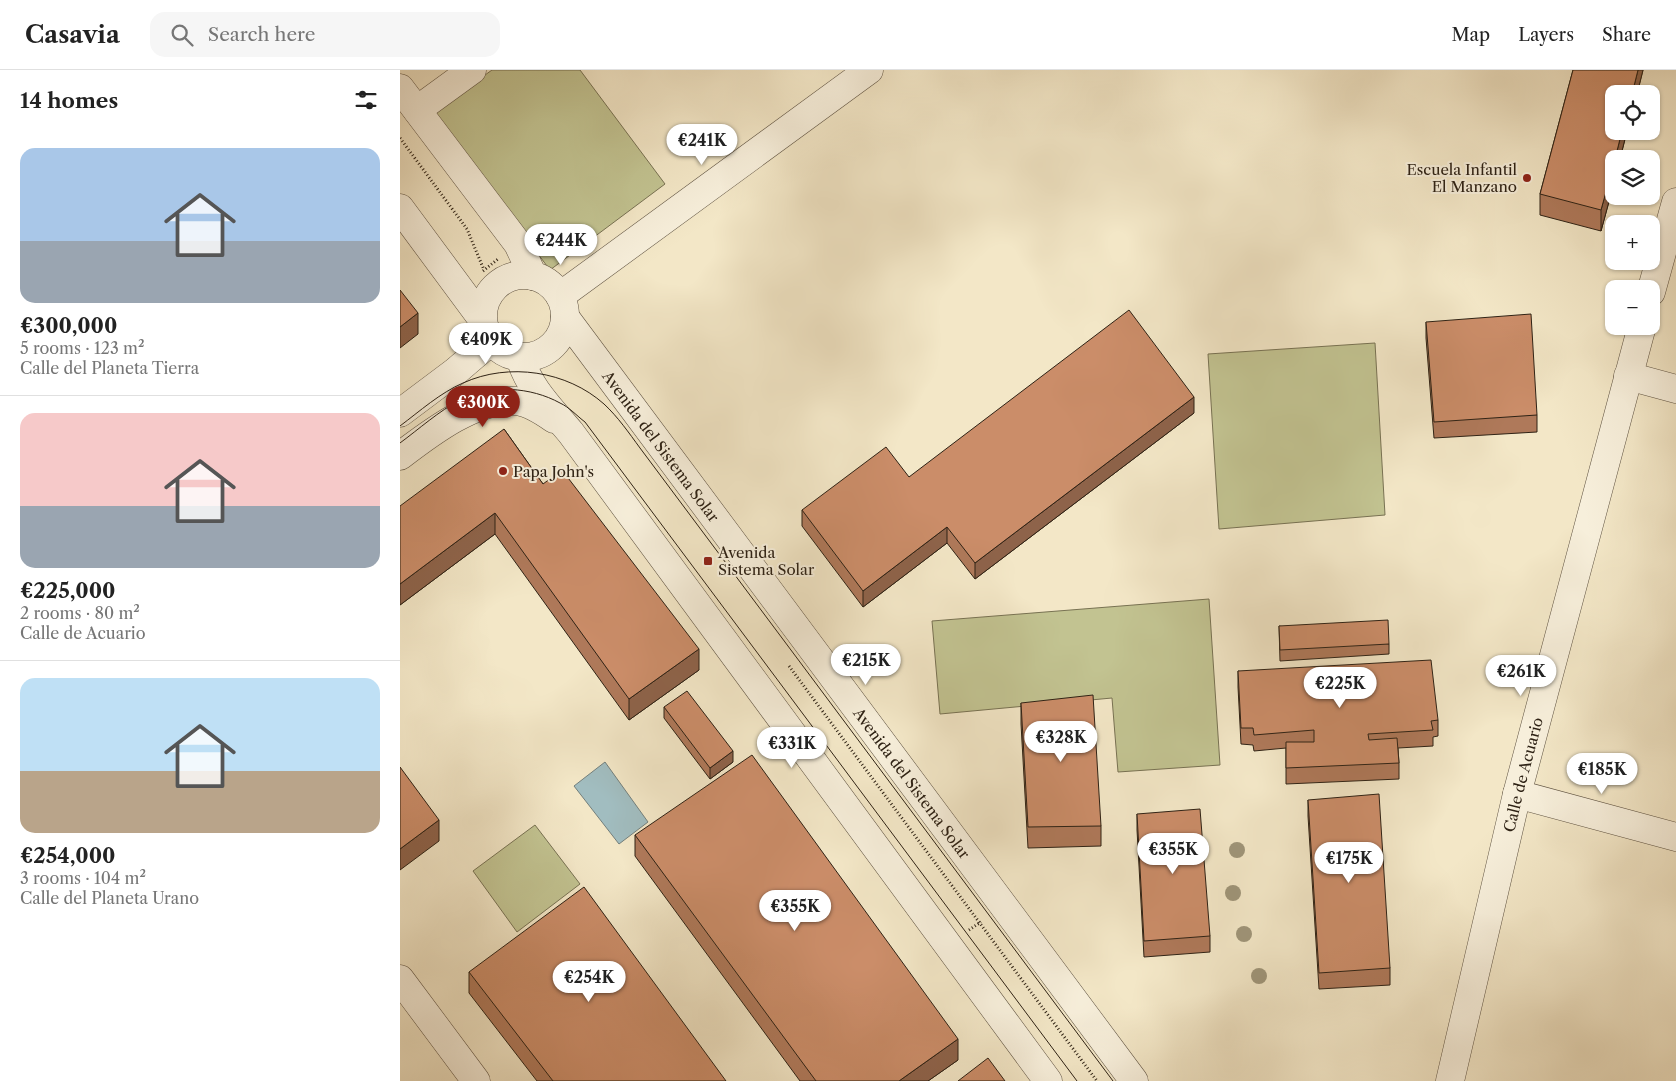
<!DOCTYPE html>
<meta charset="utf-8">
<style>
:root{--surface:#fff;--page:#f6f6f6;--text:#222;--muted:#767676;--line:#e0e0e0;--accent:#8f2418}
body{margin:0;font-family:"Libre Caslon Text",serif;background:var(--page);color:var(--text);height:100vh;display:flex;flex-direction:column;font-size:19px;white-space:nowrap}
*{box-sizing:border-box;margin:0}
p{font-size:16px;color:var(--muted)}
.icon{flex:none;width:28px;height:28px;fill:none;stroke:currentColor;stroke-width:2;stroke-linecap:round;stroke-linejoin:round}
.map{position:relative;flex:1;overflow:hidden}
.side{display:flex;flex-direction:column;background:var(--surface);width:400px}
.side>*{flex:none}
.tools{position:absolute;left:1205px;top:15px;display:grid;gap:10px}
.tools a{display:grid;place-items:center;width:55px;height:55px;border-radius:10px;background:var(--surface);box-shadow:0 1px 4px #0004;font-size:25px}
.price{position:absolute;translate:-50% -42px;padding:0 11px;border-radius:18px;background:#fff;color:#222;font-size:16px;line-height:32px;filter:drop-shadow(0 1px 2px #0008)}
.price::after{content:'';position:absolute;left:50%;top:30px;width:15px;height:11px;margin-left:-8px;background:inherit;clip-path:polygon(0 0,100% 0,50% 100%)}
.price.selected{background:var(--accent);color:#fff}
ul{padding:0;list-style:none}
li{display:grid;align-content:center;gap:10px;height:265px;padding:0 20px}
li+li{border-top:1px solid var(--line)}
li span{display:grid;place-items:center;height:155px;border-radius:15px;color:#555}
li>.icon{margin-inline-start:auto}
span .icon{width:90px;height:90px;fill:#fffc;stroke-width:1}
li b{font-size:21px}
h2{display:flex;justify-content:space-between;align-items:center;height:60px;padding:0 20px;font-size:21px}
header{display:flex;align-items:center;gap:30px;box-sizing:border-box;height:70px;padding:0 25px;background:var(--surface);border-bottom:1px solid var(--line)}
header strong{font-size:24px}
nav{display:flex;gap:28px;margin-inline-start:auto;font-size:18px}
.search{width:350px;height:45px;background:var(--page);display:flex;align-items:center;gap:12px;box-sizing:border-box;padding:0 18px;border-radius:15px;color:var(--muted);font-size:19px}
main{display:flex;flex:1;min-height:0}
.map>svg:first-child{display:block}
.green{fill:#c2c391;stroke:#787253}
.water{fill:#a1bdc0;stroke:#737f7c}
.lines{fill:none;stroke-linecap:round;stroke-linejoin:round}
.minor-casing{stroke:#5f5342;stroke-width:29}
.path{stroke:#2e2215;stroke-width:3;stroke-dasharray:1 2.5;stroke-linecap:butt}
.minor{stroke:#f7efdb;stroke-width:28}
.tram{stroke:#2e2215;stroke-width:1}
.tree{fill:#9f9579}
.wall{fill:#af795a;stroke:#2e2215}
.shaded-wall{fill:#8e634a;stroke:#2e2215}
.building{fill:#cb8d69;stroke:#2e2215}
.poi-dot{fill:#8f2418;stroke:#f7efdb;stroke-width:2}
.labels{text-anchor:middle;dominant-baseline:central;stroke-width:4;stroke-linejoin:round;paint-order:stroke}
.poi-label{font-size:15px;fill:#2e2215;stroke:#f7efdb;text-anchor:start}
.street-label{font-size:15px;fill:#2e2215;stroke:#f7efdb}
</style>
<header>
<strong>Casavia</strong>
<div class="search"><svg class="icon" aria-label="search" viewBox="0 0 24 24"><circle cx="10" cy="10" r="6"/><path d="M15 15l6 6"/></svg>Search here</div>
<nav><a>Map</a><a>Layers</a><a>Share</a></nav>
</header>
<main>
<section class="side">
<h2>14 homes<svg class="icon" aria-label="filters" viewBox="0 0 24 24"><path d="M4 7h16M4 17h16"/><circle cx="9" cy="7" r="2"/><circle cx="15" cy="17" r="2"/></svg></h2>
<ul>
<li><span style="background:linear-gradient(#a9c7e8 60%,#9aa5b1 0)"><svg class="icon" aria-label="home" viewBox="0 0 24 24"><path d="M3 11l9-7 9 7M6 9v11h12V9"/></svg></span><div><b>€300,000</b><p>5 rooms · 123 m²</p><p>Calle del Planeta Tierra</p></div></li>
<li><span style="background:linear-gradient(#f6c9c9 60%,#9aa5b1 0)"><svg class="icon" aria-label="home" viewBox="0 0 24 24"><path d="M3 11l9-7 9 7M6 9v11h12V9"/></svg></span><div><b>€225,000</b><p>2 rooms · 80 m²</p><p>Calle de Acuario</p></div></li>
<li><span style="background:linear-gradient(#bfe0f5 60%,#b9a48a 0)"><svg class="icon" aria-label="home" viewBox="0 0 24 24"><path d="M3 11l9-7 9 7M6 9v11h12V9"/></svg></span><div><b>€254,000</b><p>3 rooms · 104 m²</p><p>Calle del Planeta Urano</p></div></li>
</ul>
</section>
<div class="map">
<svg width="1276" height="1011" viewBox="0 0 1276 1011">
<rect width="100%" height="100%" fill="#f3e7c7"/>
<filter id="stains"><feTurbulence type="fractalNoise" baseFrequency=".004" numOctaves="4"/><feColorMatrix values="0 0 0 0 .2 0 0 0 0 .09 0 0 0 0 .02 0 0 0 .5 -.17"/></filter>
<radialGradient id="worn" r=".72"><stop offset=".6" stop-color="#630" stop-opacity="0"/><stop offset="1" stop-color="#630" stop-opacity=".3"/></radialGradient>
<g class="green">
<polygon points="92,0 180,0 265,114 150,200 32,43"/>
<polygon points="975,273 985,445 819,459 808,284"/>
<polygon points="809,529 820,695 718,702 712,628 540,644 532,551"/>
<polygon points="135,755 180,814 117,862 73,801"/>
</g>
<polygon class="water" points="205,692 248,752 219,774 174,716"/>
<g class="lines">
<defs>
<g id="minor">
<polyline points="0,18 118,174 133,206"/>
<polyline points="17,40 72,0"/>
<polyline points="0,138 82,249"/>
<circle cx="124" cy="246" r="41"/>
<polyline points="1251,222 1276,132"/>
<polyline points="160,226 469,0"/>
<path id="s1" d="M165,247L734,1011"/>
<path d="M120,287C128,317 151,339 171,363L648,1011"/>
<polyline points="1228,306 1276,319"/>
<polyline points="0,343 56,301 91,271"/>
<path d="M0,386C30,363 77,327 116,331C129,332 144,342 154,349"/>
<polyline points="1117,724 1276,767"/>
<polyline points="0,909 76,1011"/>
<path id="s2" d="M1050,1011L1117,724L1242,256"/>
</g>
</defs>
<use href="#minor" class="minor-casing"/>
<g class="path">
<polyline points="0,68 67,159 84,200"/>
<polyline points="83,201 98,189"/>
<polyline points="389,596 697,1011"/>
<polyline points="569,860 581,852"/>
</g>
<use href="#minor" class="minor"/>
<g class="tram">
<path d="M0,356C20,341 40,323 63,313C109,292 167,301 204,334C218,347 229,363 240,378L713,1011"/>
<path d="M0,373C19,359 39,341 60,330C91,314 131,317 160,333C169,337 177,346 185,352L677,1011"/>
</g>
</g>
<g class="tree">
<circle cx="837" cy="780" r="8"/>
<circle cx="833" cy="823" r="8"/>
<circle cx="844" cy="864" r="8"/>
<circle cx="859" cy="906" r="8"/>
</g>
<g class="wall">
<polygon points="1173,0 1243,0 1237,24 1214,24 1214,61 1227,61 1220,89 1214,89 1214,113 1201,161 1140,145 1140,124"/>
<polygon points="1026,252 1137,345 1137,362 1034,368 1026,268"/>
<polygon points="794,343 575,509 547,473 463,537 402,456 402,440 509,407"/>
<polygon points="104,359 143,414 299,600 229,650 95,464 0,535"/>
<polygon points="879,556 989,574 989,584 880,591"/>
<polygon points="838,601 1038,650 1038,666 1033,667 1033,676 998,678 999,693 999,709 886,714 886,678 854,681 853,675 841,674 838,617"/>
<polygon points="621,633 701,756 701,776 628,778 621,654"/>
<polygon points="264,637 333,692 310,709 264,648"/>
<polygon points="908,730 990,898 990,915 919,919 908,746"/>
<polygon points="737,744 810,866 810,882 744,887 737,760"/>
<polygon points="235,765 558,990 528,1011 400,1011 235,786"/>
<polygon points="69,902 326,1011 137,1011 69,923"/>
</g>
<g class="shaded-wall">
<polygon points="1238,0 1243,0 1237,24 1232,24"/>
<polygon points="1222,61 1227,61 1220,89 1215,89"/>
<polygon points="1214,93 1214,113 1201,161 1201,140"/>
<polygon points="18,243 18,264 0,278 0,257"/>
<polygon points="794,327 794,343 575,509 575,493"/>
<polygon points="95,443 95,464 0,535 0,514"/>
<polygon points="547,457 547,473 463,537 463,521"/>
<polygon points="299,579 299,600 229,650 229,629"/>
<polygon points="333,681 333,692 310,709 310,698"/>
<polygon points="39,750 39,771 0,800 0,779"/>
<polygon points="558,969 558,990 528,1011 499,1011"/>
</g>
<g class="building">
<polygon points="1173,0 1238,0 1232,24 1214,24 1214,61 1222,61 1215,89 1214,89 1214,93 1201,140 1140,124"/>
<polygon points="0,220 18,243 0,257"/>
<polygon points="729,240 794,327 575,493 547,457 463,521 402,440 486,377 509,407"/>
<polygon points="1131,244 1137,345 1034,352 1026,252"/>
<polygon points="104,359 143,414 162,400 299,579 229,629 95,443 0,514 0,436"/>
<polygon points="988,550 989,574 880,580 879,556"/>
<polygon points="1031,590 1038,650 1031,651 1033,660 968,664 969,670 997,668 999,693 886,698 886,672 914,672 914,660 854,665 853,658 841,658 838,601"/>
<polygon points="287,621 333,681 310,698 264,637"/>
<polygon points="693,625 701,756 628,757 621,633"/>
<polygon points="352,685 558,969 499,1011 416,1011 235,765"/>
<polygon points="0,697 39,750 0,779"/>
<polygon points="979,724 990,898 919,903 908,730"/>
<polygon points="800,739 810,866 744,871 737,744"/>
<polygon points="184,817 326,1011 153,1011 69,902"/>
<polygon points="588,988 605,1011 558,1011"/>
</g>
<g class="poi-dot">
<circle cx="1127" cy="108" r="5"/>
<circle cx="103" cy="401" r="5"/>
<rect x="303" y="486" width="10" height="10" rx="2.5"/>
</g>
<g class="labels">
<g class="poi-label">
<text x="1117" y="99" text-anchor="end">Escuela Infantil<tspan x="1117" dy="17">El Manzano</tspan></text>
<text x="113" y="401">Papa John's</text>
<text x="318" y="482">Avenida<tspan x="318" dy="17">Sistema Solar</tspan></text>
</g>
<g class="street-label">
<text stroke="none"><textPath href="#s1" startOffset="161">Avenida del Sistema Solar</textPath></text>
<text stroke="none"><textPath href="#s2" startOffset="315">Calle de Acuario</textPath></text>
<text stroke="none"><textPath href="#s1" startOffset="581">Avenida del Sistema Solar</textPath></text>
</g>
</g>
<rect width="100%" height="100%" filter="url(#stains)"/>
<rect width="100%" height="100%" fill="url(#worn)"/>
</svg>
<div class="tools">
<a><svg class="icon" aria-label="locate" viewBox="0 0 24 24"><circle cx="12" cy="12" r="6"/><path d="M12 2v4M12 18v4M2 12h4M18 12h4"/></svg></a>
<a><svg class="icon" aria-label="layers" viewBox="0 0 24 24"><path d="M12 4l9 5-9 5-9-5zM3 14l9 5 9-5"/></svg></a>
<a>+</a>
<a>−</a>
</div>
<b class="price" style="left:302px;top:96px">€241K</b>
<b class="price" style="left:161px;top:196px">€244K</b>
<b class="price" style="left:86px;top:295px">€409K</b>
<b class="price selected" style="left:83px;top:358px">€300K</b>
<b class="price" style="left:466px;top:616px">€215K</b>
<b class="price" style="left:1121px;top:627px">€261K</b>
<b class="price" style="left:940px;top:639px">€225K</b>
<b class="price" style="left:661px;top:693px">€328K</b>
<b class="price" style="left:392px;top:699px">€331K</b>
<b class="price" style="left:1202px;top:725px">€185K</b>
<b class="price" style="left:773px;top:805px">€355K</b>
<b class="price" style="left:949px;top:814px">€175K</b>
<b class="price" style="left:395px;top:862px">€355K</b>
<b class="price" style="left:189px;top:933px">€254K</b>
</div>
</main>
